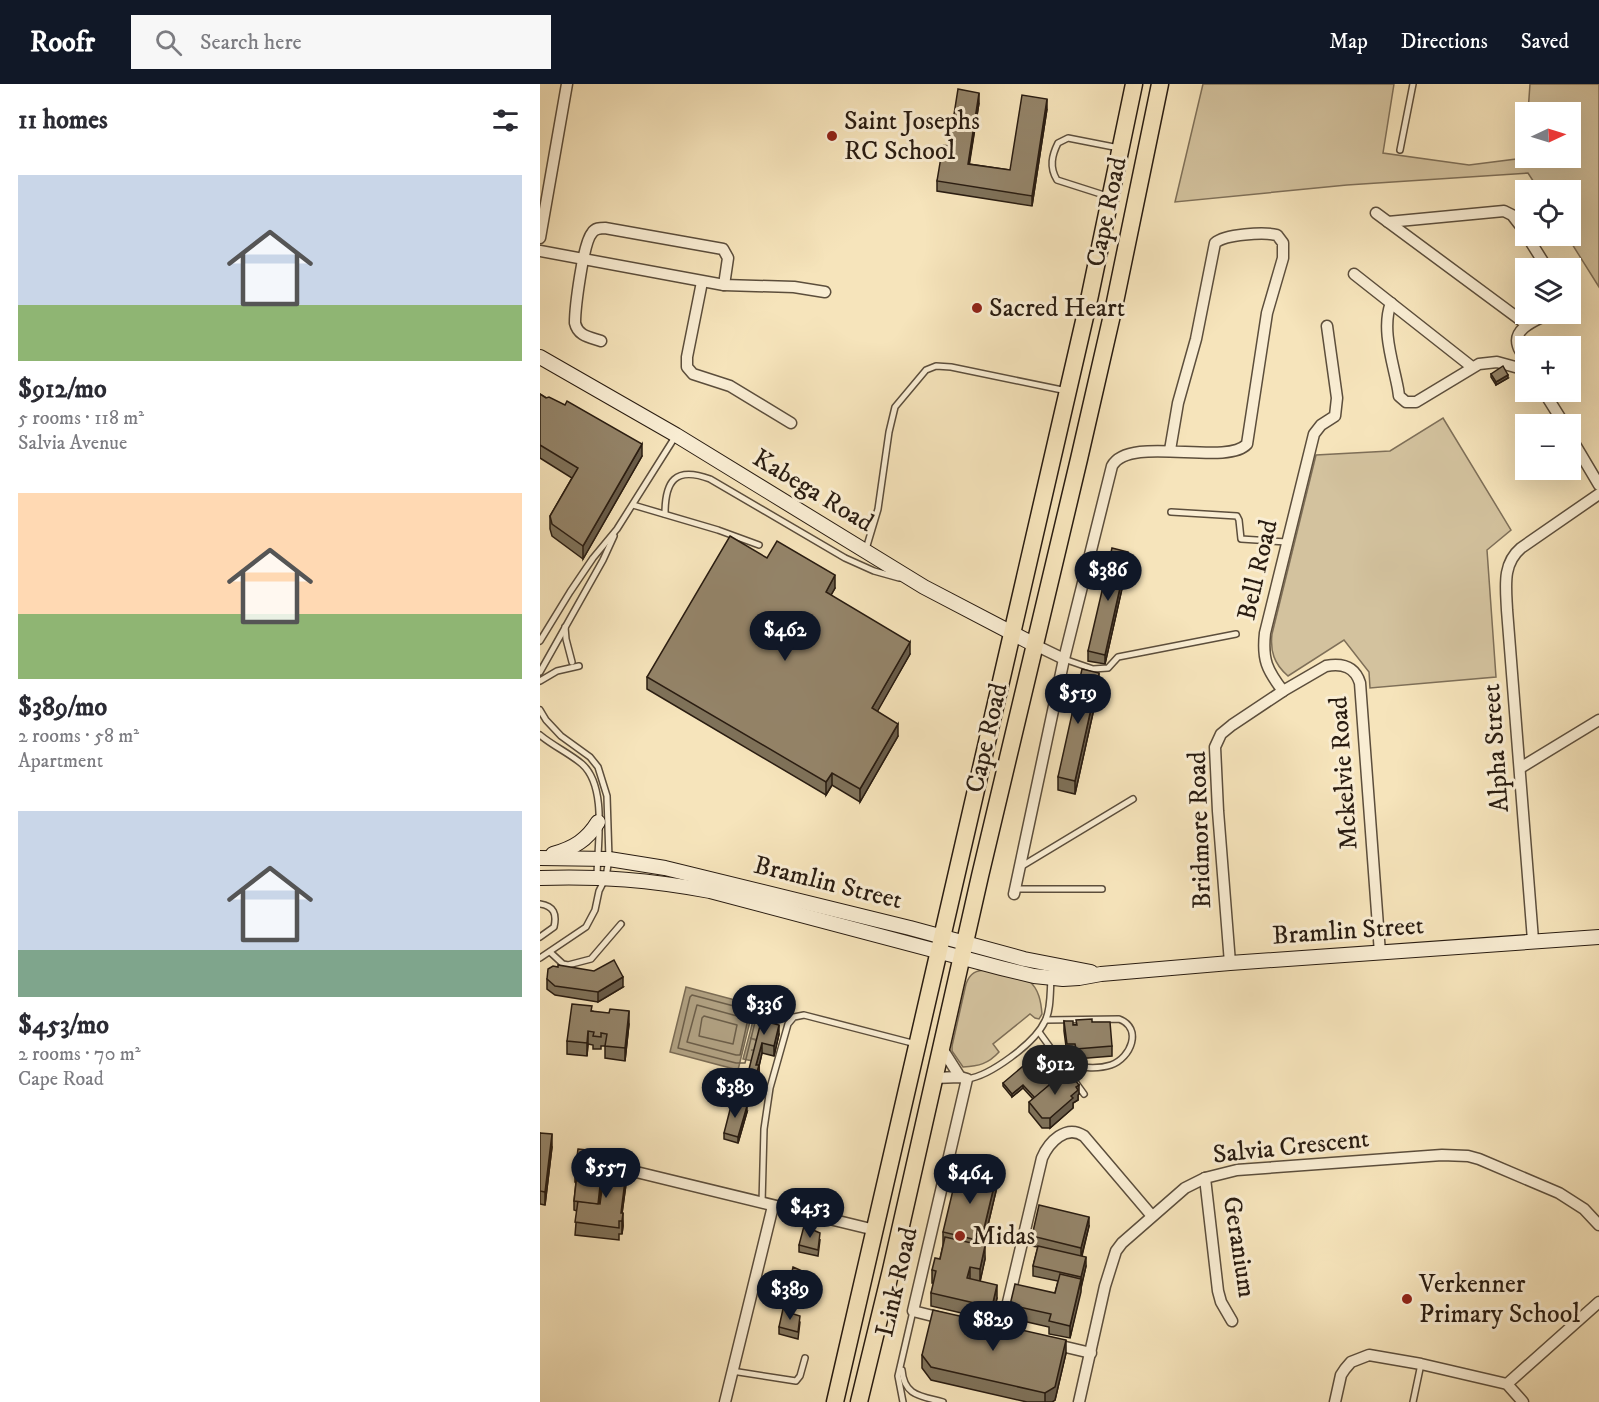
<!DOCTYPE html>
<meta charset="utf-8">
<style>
:root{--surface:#fff;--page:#f7f7f7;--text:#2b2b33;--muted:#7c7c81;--accent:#111827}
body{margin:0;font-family:"IM FELL DW Pica",serif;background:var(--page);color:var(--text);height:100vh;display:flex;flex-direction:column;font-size:22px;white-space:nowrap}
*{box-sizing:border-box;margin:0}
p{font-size:20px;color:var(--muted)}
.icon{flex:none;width:33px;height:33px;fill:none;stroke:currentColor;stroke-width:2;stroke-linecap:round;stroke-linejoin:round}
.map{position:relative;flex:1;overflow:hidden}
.sheet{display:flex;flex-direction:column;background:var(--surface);width:540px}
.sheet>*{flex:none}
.needle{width:39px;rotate:86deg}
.controls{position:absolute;left:975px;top:18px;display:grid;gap:12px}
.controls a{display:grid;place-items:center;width:66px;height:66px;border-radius:0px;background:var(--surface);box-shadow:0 6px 24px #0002;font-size:30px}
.price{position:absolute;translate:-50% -51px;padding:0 14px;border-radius:21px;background:var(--accent);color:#fff;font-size:20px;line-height:39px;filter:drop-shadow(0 2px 3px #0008)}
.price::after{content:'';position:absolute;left:50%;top:36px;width:18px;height:14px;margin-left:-9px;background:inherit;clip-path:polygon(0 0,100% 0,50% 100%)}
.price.on{background:#222;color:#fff}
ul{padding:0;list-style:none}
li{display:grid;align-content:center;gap:12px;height:318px;padding:0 18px}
li span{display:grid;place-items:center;height:186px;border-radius:0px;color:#555}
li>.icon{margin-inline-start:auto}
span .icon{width:108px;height:108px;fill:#fffc;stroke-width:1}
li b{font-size:26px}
h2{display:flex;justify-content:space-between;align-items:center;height:72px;padding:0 18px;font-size:26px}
header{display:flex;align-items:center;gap:36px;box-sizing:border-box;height:84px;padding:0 30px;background:var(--accent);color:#fff}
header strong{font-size:28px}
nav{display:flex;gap:33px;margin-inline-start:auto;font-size:21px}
.search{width:420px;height:54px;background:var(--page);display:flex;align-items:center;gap:15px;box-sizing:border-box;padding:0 21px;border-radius:0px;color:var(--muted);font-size:22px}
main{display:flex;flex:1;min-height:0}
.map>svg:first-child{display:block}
.green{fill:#d3c29e;stroke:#7e6f58;stroke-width:1.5}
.water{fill:#b0a081;stroke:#7a6b54;stroke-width:1.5}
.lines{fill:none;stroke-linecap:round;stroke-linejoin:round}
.shore{stroke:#6c5e49;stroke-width:1.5}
.lane-casing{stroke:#5c4e3c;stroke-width:8}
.street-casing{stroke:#5c4e3c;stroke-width:13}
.secondary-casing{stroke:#291c11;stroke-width:16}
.primary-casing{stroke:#291c11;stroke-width:19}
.lane{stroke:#f9edd3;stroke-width:5}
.street{stroke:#f9edd3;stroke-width:10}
.secondary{stroke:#f9edd3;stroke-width:14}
.primary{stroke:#f6e4bb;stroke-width:16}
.wall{fill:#7f725a;stroke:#291c11;stroke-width:1.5}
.shaded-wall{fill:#685c4a;stroke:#291c11;stroke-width:1.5}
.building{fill:#948469;stroke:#291c11;stroke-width:1.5}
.poi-dot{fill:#8f2418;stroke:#f9edd3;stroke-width:2}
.labels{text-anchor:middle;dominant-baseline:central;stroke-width:6;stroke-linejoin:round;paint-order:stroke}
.poi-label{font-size:26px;fill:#291c11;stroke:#f9edd3;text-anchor:start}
.street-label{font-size:26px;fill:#291c11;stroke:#f9edd3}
</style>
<header>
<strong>Roofr</strong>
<div class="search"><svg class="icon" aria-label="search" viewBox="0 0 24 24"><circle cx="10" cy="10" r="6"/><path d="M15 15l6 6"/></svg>Search here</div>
<nav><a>Map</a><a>Directions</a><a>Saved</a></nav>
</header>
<main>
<section class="sheet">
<h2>11 homes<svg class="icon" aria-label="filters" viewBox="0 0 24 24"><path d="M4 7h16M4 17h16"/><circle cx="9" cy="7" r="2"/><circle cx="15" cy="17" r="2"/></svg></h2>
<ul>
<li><span style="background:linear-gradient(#c9d6e8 70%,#8fb573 0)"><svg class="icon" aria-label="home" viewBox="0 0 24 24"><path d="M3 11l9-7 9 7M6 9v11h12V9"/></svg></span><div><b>$912/mo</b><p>5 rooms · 118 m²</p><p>Salvia Avenue</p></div></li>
<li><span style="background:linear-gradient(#ffd9b3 65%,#8fb573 0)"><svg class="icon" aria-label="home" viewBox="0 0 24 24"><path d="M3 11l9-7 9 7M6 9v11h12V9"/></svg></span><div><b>$389/mo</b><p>2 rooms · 58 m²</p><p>Apartment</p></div></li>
<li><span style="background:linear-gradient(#c9d6e8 75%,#7fa58c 0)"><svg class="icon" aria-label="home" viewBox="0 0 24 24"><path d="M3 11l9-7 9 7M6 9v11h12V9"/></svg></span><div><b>$453/mo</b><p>2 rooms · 70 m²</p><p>Cape Road</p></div></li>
</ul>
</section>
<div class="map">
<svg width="1059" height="1318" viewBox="0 0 1059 1318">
<rect width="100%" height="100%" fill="#f6e4bb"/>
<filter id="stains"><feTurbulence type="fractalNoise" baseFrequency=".00333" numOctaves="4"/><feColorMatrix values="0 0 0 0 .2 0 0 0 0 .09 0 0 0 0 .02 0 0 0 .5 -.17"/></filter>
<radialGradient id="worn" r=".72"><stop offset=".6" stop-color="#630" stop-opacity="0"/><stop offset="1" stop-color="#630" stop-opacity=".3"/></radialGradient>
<g class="green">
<polygon points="663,0 854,0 843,69 929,81 984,74 985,63 986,74 1030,74 1030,28 988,28 990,0 1059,0 1059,203 1027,152 1030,152 1030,106 999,106 988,89 807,101 635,118"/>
<path d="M903,334L971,446L947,466L956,593L830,604L829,588L804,556L748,592C734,580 730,567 732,550L776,371L850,367Z"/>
<path d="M447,886L489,897C499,905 501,918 502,930L499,935L495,934L490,930L453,960L459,968C448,980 439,982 423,983L412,967V962L426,900C430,889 436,886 447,886Z"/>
</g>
<g class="water">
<polygon points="146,903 214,921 198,986 130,968"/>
<polygon points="214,933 223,936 218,956 210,954 218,957 215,966 211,966 215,967 213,977 203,975"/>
</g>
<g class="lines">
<g class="shore">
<polygon points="152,911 209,926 217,930 205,979 196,979 138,964 150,913"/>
<polygon points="157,921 208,935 200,971 196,971 147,958"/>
<polygon points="164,932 197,941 193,960 159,952 162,934"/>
</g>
<defs>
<g id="lane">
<polyline points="860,66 873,0"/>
<path d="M567,112L517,96C509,83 512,71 518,59L528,54L579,64"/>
<polyline points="93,421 178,446 219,461"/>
<polyline points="631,428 697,432 699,436 701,455 747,458"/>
<path d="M125,430C125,397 135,382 170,395L305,474L334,487L359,494"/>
<polyline points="326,465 338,425 349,348 355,323 386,286 396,282 411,283 527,307"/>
<polyline points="25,543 26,555 32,578"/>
<polyline points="0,557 30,508 53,474 77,445 135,353"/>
<polyline points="524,575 553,585 568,584 578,573 696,550"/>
<polyline points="0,588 63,476 74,452"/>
<polyline points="0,597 17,587 39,582"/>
<polyline points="0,626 6,636 21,652 50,673 58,683 67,712 69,775 66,793 59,807 55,826 46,843 0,874"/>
<path d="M0,651C13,662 29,669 42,680C68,703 57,762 57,794"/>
<polyline points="482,782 593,715"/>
<polyline points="475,805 562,805"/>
<path d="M0,820C14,822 17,830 14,843L0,853"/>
<polyline points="10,868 23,880 28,881 51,875 81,840"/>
<path d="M506,936L579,935C603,944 591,974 571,981C556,986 539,983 524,980"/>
<polyline points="499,948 544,1010"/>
<path d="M427,995C450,992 495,959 505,937C511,926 510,908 511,895"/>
<polyline points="222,1119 224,1045 230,1004 248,940 254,933 264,931 376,960"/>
<path d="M362,1286C364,1312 381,1312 403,1318"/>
<polyline points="192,1287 256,1297 260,1292 265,1274"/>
<polyline points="363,1318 358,1292 373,1227"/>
<polyline points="873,1318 881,1280"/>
</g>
<g id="street">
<polyline points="836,129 986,240"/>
<polyline points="848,138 964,127 972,131 986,149"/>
<polyline points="987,152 1007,184"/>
<polyline points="0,154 27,0"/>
<polyline points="0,167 184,201 254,203 285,208"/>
<polyline points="814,190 932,283"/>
<polyline points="162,198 147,273 147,283 153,290 190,302 251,339"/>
<path d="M851,219C841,245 853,278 858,305L859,312L866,318H876L939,280L957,278L986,286"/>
<path d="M61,257C49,253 38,252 35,239C35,224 43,159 52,149C55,144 60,144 65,144L183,165L188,174L184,201"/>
<path d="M986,274C983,271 979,266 978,262C972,244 997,236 1008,230"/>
<polyline points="1004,308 1024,340"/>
<polyline points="1030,352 1059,401"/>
<polyline points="495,561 524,575"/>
<path d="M743,607C727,586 722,576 725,549L774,350L781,341L795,332L797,314L787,242"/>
<polyline points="980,684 1059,636"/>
<path d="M474,810L524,575L572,382C589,350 686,383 707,360L727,229L743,174V159L737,151C724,148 685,150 675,159L656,255L638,319L630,366"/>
<path d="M993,856L967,526C966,503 962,480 981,464L1059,410"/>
<path d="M690,879L678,727L675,663L681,650L692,641L743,607L786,582C803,579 815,583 820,599L840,869"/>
<polyline points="401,963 420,993"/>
<polyline points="394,994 420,993 427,995 373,1227 405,1235"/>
<polyline points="88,1086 335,1146"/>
<polyline points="665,1094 678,1207 681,1218 692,1237"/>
<path d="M461,1248L502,1074C509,1058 526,1040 544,1052L612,1132"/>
<polyline points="513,1260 551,1269"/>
<polyline points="967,1300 1059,1218"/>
<polyline points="185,1318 233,1122"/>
<polyline points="539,1318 565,1202 576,1167 582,1159 645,1104 665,1094 697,1086 902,1071 928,1072 939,1075 1019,1109 1044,1125 1059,1141"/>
<polyline points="795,1318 801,1291 805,1285 811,1278 829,1271 881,1280 967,1300 983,1318"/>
</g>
<g id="secondary">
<polyline points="0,273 136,351 384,503 495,561"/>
<path d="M13,770C34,764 47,756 58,738"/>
<polyline points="0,774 69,775 125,784 370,844 484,875 551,888"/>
<path d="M0,794C62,792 109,796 170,807L461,884L494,892L523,895L539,894L561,890L690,879L1059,853"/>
</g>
<g id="primary">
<polyline points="295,1318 550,211 594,0"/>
<polyline points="319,1318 351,1186 440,792 539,375 575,218 620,0"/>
</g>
</defs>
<use href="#lane" class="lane-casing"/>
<use href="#street" class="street-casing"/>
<use href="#secondary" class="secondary-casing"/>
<use href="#primary" class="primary-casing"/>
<use href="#lane" class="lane"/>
<use href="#street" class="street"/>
<use href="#secondary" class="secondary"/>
<use href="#primary" class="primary"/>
</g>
<g class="wall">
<polygon points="439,19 429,80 470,86 507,25 492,122 397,107 397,97 409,62"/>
<polygon points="951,290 968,294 956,301 951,293"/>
<polygon points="0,310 102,372 43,475 12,452 10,445 10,432 32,394 0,374"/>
<polygon points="227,474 295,504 291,511 370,570 337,627 358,652 320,718 292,701 286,711 107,605 107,593"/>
<polygon points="588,478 565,580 548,577 548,567"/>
<polygon points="559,602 535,710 518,706 518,693"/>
<polygon points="7,895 83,903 58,918 15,911 7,905"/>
<polygon points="233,925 229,938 239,950 234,972 222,969 219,982 219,991 216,1000 208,999 208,989"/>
<polygon points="52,927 89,940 85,977 65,974 65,962 61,962 61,965 53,965 53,961 48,960 47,972 27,970 27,957"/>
<polygon points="524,937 533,941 552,938 572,962 572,972 536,975 535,969 527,970 524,947"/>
<polygon points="510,981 503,987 513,998 539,1010 538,1011 538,1016 533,1019 533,1024 510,1044 502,1044 489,1028 489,1018 493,1015 483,1004 472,1013 463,1002 463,999"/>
<polygon points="207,1028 198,1059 184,1055 184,1049"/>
<polygon points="0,1049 12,1063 5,1121 0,1120"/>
<polygon points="65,1078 59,1120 87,1093 82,1129 83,1142 82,1150 79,1150 79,1156 35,1151 37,1127 34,1126 34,1117 36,1098 35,1098 35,1088"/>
<polygon points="456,1107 443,1162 445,1175 440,1197 457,1214 452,1236 391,1222 391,1209 394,1199 392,1199 392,1186 400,1175 403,1161 403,1148"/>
<polygon points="549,1142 542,1172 546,1182 530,1254 509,1250 509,1243 470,1234 470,1221 515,1209 518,1197 493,1192 493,1182 498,1163 492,1162 492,1152"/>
<polygon points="280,1156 278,1172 259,1168 259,1161"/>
<polygon points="269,1197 268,1213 249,1209 249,1202"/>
<polygon points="248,1228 260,1238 258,1255 239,1250 239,1243"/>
<polygon points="526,1269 515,1316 512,1318 487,1318 391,1296 382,1284 382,1271"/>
</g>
<g class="shaded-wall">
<polygon points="439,9 439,19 428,89 428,80"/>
<polygon points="507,15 507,25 492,122 492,112"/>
<polygon points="968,291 968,294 956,301 956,298"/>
<polygon points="102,360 102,372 43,475 43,462"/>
<polygon points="588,468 588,478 565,580 565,571"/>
<polygon points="295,491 295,504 286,520 286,508"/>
<polygon points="370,558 370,570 332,637 332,624"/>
<polygon points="559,589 559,602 535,710 535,697"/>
<polygon points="358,640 358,652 320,718 320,705"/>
<polygon points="292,689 292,701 286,711 286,698"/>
<polygon points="83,893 83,903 58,918 58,908"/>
<polygon points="233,916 233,925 227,947 227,938"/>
<polygon points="89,927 89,940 85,977 85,964"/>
<polygon points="239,941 239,950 234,972 234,962"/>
<polygon points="48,947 48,960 47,972 47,959"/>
<polygon points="222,959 222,969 219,982 219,991 216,1000 216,981"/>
<polygon points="510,978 510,981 502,988 502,985"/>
<polygon points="483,1001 483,1004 472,1013 472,1010"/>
<polygon points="539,1001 539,1010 538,1011 538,1016 533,1019 533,1024 510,1044 510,1034 531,1012 536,1003"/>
<polygon points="207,1022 207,1028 198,1059 198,1053"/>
<polygon points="12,1050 12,1063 5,1121 5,1108"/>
<polygon points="65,1068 65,1078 62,1101 62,1092"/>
<polygon points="87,1080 87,1093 81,1137 81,1129"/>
<polygon points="61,1093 61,1103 58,1129 58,1120"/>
<polygon points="456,1094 456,1107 441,1170 441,1157"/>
<polygon points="83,1129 83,1142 82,1150 82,1137"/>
<polygon points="549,1133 549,1142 541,1174 541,1164"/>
<polygon points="445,1162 445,1175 440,1198 440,1185"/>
<polygon points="546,1173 546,1182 541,1203 541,1193"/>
<polygon points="430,1183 430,1195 427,1194"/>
<polygon points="541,1195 541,1208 530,1254 530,1242"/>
<polygon points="457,1201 457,1214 452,1236 452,1223"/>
<polygon points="526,1256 526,1269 515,1316 512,1318 505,1318 505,1309"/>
</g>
<g class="building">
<polygon points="418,5 439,9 428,80 470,86 482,11 507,15 492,112 397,97 403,61 409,62"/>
<polygon points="963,282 968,291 956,298 951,290"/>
<polygon points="0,310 6,314 9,313 25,321 27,317 102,360 43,462 12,440 10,432 38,384 0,361"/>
<polygon points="190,452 227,474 237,457 295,491 286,508 370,558 332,624 358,640 320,705 292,689 286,698 107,593"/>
<polygon points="572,464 588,468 565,571 548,567"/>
<polygon points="542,585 559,589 535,697 518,693"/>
<polygon points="74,876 83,893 58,908 15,902 7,895 8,885 13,882 18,883 18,881 54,887"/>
<polygon points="227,914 233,916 227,938 239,941 234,962 222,959 216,981 219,981 216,991 208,989"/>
<polygon points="32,920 52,922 51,927 69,929 70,925 89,927 85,964 65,962 67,950 61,949 61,953 53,952 54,948 48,947 47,959 27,957"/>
<polygon points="552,935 552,938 570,938 572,962 536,965 535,960 527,960 524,937 533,937 533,941 537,941 536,936"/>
<polygon points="501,967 510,978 502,985 513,998 495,1014 483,1001 472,1010 463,999"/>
<polygon points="527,986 539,1001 536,1003 538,1006 531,1012 533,1014 510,1034 502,1034 489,1018"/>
<polygon points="192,1018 207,1022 198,1053 184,1049"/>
<polygon points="0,1049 12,1050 5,1108 0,1107"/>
<polygon points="38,1065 65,1068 62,1092 35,1088"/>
<polygon points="66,1077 87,1080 81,1129 83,1129 82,1137 79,1137 79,1144 35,1138 38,1117 60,1120"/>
<polygon points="418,1085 456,1094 441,1157 403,1148"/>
<polygon points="37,1090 61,1093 58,1120 34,1117"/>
<polygon points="499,1121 549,1133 541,1164 492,1152"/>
<polygon points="264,1142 280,1149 278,1166 259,1161"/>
<polygon points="405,1153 445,1162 440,1185 430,1183 427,1194 457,1201 452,1223 391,1209 396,1187 392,1186 395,1174 400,1175"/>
<polygon points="498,1162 546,1173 541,1193 493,1182"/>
<polygon points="253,1183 269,1190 268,1207 249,1202"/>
<polygon points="520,1190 541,1195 530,1242 509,1237 511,1230 470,1221 475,1200 515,1209"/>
<polygon points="243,1225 248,1226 247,1228 260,1232 258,1248 239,1243"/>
<polygon points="393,1226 526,1256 515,1303 505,1309 391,1283 382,1271"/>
</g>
<g class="poi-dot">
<circle cx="292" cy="52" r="6"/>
<circle cx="437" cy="224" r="6"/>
<circle cx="420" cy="1152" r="6"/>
<circle cx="867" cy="1215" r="6"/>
</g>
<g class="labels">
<g class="poi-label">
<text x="304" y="37">Saint Josephs<tspan x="304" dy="30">RC School</tspan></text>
<text x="449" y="224">Sacred Heart</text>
<text x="432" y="1152">Midas</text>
<text x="879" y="1200">Verkenner<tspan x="879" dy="30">Primary School</tspan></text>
</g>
<g class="street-label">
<text transform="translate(567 128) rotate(-78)">Cape Road</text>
<text transform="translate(273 407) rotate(31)">Kabega Road</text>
<text transform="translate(718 486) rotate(-77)">Bell Road</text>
<text transform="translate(447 654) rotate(-77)">Cape Road</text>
<text transform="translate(956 664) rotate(-94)">Alpha Street</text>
<text transform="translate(804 689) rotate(-94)">Mckelvie Road</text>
<text transform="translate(660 746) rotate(-92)">Bridmore Road</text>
<text transform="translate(288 799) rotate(14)">Bramlin Street</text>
<text transform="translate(808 847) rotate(-4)">Bramlin Street</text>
<text transform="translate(751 1063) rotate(-6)">Salvia Crescent</text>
<text transform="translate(699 1163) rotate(81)">Geranium</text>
<text transform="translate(357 1198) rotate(-77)">Link Road</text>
</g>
</g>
<rect width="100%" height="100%" filter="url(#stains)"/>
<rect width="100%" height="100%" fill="url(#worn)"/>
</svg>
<div class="controls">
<a><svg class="needle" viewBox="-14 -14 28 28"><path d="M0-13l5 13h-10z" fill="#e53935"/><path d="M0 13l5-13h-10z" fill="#7c7c81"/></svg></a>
<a><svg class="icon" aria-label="locate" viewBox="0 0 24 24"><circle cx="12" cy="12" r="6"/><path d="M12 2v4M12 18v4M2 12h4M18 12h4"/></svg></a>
<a><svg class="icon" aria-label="layers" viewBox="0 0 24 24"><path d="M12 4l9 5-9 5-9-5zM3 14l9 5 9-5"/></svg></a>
<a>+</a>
<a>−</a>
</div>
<b class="price" style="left:568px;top:518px">$386</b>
<b class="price" style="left:245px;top:578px">$462</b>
<b class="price" style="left:538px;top:641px">$519</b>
<b class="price" style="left:224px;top:952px">$336</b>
<b class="price on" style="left:515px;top:1012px">$912</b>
<b class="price" style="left:195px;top:1035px">$389</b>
<b class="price" style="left:66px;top:1115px">$557</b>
<b class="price" style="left:430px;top:1121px">$464</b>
<b class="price" style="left:270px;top:1155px">$453</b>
<b class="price" style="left:250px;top:1237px">$389</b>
<b class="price" style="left:453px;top:1268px">$829</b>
</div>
</main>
